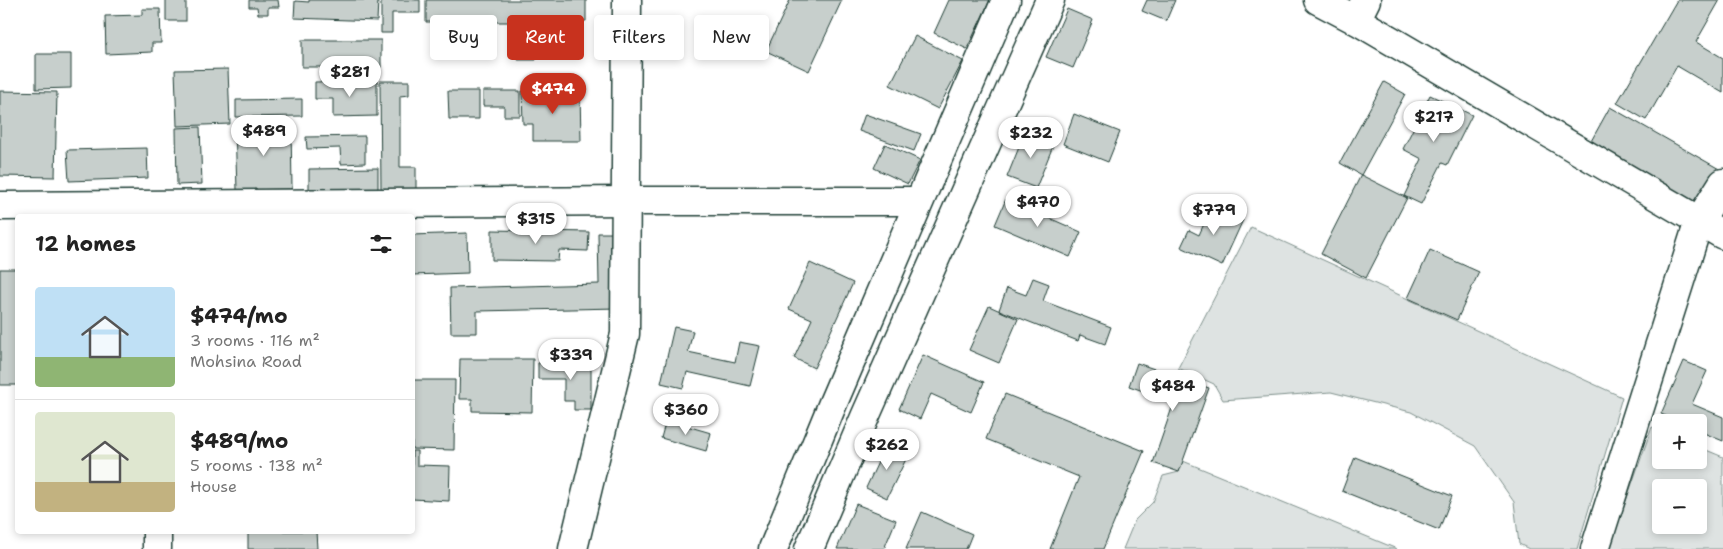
<!DOCTYPE html>
<meta charset="utf-8">
<style>
:root{--surface:#fff;--page:#f6f6f6;--text:#222;--muted:#767676;--line:#e0e0e0;--accent:#c8321e}
body{margin:0;font-family:"Shantell Sans",sans-serif;background:var(--page);color:var(--text);height:100vh;display:flex;flex-direction:column;font-size:19px;white-space:nowrap}
*{box-sizing:border-box;margin:0}
p{font-size:16px;color:var(--muted)}
.icon{flex:none;width:28px;height:28px;fill:none;stroke:currentColor;stroke-width:2;stroke-linecap:round;stroke-linejoin:round}
.map{position:relative;flex:1;overflow:hidden}
.panel{position:absolute;left:15px;top:214px;width:400px;height:320px;display:flex;flex-direction:column;background:var(--surface);border-radius:5px;box-shadow:0 2px 8px #0003}
.panel>*{flex:none}
.hud{position:absolute;left:430px;top:15px;width:475px;height:45px;display:flex;gap:10px}
.fabs{position:absolute;left:1652px;top:414px;display:grid;gap:10px}
.fabs a{display:grid;place-items:center;width:55px;height:55px;border-radius:5px;background:var(--surface);box-shadow:0 2px 8px #0003;font-size:25px}
.price{position:absolute;translate:-50% -42px;padding:0 11px;border-radius:18px;background:#fff;color:#222;font-size:16px;line-height:32px;filter:drop-shadow(0 1px 2px #0008)}
.price::after{content:'';position:absolute;left:50%;top:30px;width:15px;height:11px;margin-left:-8px;background:inherit;clip-path:polygon(0 0,100% 0,50% 100%)}
.price.active{background:var(--accent);color:#fff}
ul{padding:0;list-style:none}
li{display:flex;align-items:center;gap:15px;height:125px;padding:0 20px}
li+li{border-top:1px solid var(--line)}
li span{display:grid;place-items:center;flex:none;width:140px;height:100px;border-radius:5px;color:#555}
li>.icon{margin-inline-start:auto}
span .icon{width:60px;height:60px;fill:#fffc;stroke-width:1}
li b{font-size:21px}
h2{display:flex;justify-content:space-between;align-items:center;height:60px;padding:0 20px;font-size:21px}
.chip{padding:0 18px;border-radius:5px;background:var(--surface);box-shadow:0 2px 8px #0003;font-size:18px;line-height:45px}
.chip.active{background:var(--accent);color:#fff}
.map>svg:first-child{display:block}
.green{fill:#dee3e2;stroke:#7e908b;fill-rule:evenodd}
.building{fill:#c7cfcc;stroke:#1f3d34}
.lines{fill:none;stroke-linecap:round;stroke-linejoin:round}
.minor-casing{stroke:#1f3d34;stroke-width:31}
.minor{stroke:#fff;stroke-width:28}
</style>
<div class="map">
<svg width="1723" height="549" viewBox="0 0 1723 549">
<rect width="100%" height="100%" fill="#fff"/>
<filter id="ink" filterUnits="userSpaceOnUse"><feTurbulence type="fractalNoise" baseFrequency=".02" numOctaves="2"/><feDisplacementMap in="SourceGraphic" scale="10" xChannelSelector="R" yChannelSelector="G"/><feConvolveMatrix kernelMatrix="1 2 1 2 8 2 1 2 1" color-interpolation-filters="sRGB"/></filter>
<g filter="url(#ink)">
<g class="green">
<polygon points="1251,227 1622,397 1577,549 1529,549 1519,544 1514,502 1475,446 1411,412 1331,392 1223,400 1214,384 1178,368"/>
<path d="M1652,427L1661,431V460H1699V447L1723,457V549H1609ZM1661,488H1699V525H1661Z"/>
<polygon points="1183,461 1397,549 1123,549 1135,520 1153,502 1163,476 1179,472"/>
</g>
<g class="building">
<rect x="166" y="0" width="20" height="21"/>
<polygon points="249,0 278,0 279,7 268,7 268,14 258,14 257,7 249,7"/>
<polygon points="309,0 378,0 377,21 294,18 295,1 309,2"/>
<polygon points="381,0 420,0 420,13 392,13 392,33 381,33"/>
<polygon points="426,0 586,0 586,21 536,21 536,60 518,60 518,22 426,22"/>
<polygon points="790,0 842,0 809,71 766,51"/>
<polygon points="949,0 990,0 967,49 934,33"/>
<polygon points="1147,0 1175,0 1166,21 1142,11"/>
<polygon points="1677,0 1720,0 1696,42 1723,58 1723,93 1677,66 1646,120 1617,103"/>
<polygon points="142,9 160,9 161,43 152,43 152,52 106,54 105,16 142,15"/>
<polygon points="1067,9 1093,20 1073,68 1046,57"/>
<polygon points="915,36 963,61 938,109 890,85"/>
<rect x="302" y="40" width="79" height="27"/>
<polygon points="36,54 71,54 71,88 36,89"/>
<polygon points="228,69 230,124 177,126 175,70"/>
<polygon points="377,81 377,116 333,117 333,99 315,99 315,82"/>
<polygon points="380,81 409,81 409,95 400,96 400,167 416,167 416,191 381,191"/>
<polygon points="1384,82 1405,94 1361,175 1340,163"/>
<polygon points="0,91 57,92 55,177 0,176"/>
<polygon points="448,91 479,91 479,119 449,119"/>
<polygon points="483,91 520,91 520,116 504,116 504,106 483,106"/>
<polygon points="522,91 580,91 581,141 533,141 533,124 523,124"/>
<polygon points="1430,95 1472,115 1447,165 1442,163 1421,204 1404,196 1422,159 1403,149"/>
<polygon points="302,99 302,116 236,117 236,100"/>
<polygon points="1610,107 1721,170 1701,206 1590,143"/>
<polygon points="865,114 921,134 914,151 859,131"/>
<polygon points="1074,114 1120,132 1108,162 1063,144"/>
<polygon points="291,125 292,189 237,190 235,126"/>
<polygon points="200,127 202,184 177,185 176,128"/>
<polygon points="1026,130 1055,141 1036,188 1007,177"/>
<polygon points="365,136 365,163 341,164 340,148 307,149 306,137"/>
<polygon points="885,144 920,160 908,184 874,168"/>
<polygon points="147,148 148,178 69,181 67,150"/>
<polygon points="378,168 378,194 309,195 309,169"/>
<polygon points="1361,175 1407,198 1366,278 1321,254"/>
<polygon points="1006,199 1081,232 1070,257 995,225"/>
<polygon points="1212,206 1243,220 1222,266 1181,247 1189,230 1199,235"/>
<polygon points="492,230 589,232 588,251 559,250 558,261 492,260"/>
<polygon points="467,233 468,273 412,275 412,235"/>
<polygon points="598,233 617,233 618,308 477,311 477,333 451,333 450,288 599,284"/>
<polygon points="1430,250 1479,272 1457,320 1408,298"/>
<polygon points="810,263 853,283 814,368 794,358 812,319 789,309"/>
<rect x="0" y="269" width="18" height="116"/>
<polygon points="1033,278 1049,284 1043,301 1111,327 1105,344 1080,335 1078,341 999,310 1007,288 1026,295"/>
<polygon points="989,306 1018,319 999,363 969,350"/>
<polygon points="674,327 693,331 688,352 735,362 739,342 760,346 750,386 687,372 683,388 661,383"/>
<polygon points="923,355 984,382 971,412 931,394 920,419 899,409"/>
<polygon points="460,359 533,359 532,412 472,411 472,399 459,399"/>
<polygon points="1684,361 1707,371 1692,404 1723,417 1723,441 1699,431 1699,422 1680,422 1661,414"/>
<polygon points="538,363 591,363 591,410 574,410 574,401 564,401 564,379 538,379"/>
<polygon points="1137,363 1209,388 1179,472 1153,463 1174,402 1129,386"/>
<polygon points="412,380 455,380 454,450 412,449"/>
<polygon points="1005,394 1144,451 1103,549 1050,549 1079,477 986,439"/>
<polygon points="666,420 711,433 706,451 661,438"/>
<polygon points="886,445 908,455 887,498 866,488"/>
<polygon points="412,451 417,451 417,465 450,466 449,501 412,499"/>
<polygon points="1355,457 1452,496 1439,530 1342,491"/>
<polygon points="856,504 896,520 884,549 837,549"/>
<polygon points="922,512 972,534 966,549 906,549"/>
<polygon points="248,531 316,531 317,549 248,549"/>
</g>
<g class="lines">
<defs>
<g id="minor">
<polyline points="1318,0 1356,20 1366,0"/>
<polyline points="1356,20 1723,235"/>
<polyline points="0,206 627,201 919,201"/>
<polyline points="157,531 157,549"/>
<polyline points="573,549 625,334 627,0"/>
<polyline points="773,549 833,403 1006,0"/>
<polyline points="809,549 865,417 1050,0"/>
<polyline points="1595,549 1699,221 1723,183"/>
</g>
</defs>
<use href="#minor" class="minor-casing"/>
<use href="#minor" class="minor"/>
</g>
</g>
</svg>
<div class="fabs">
<a>+</a>
<a>−</a>
</div>
<b class="price" style="left:350px;top:98px">$281</b>
<b class="price active" style="left:553px;top:115px">$474</b>
<b class="price" style="left:1434px;top:143px">$217</b>
<b class="price" style="left:264px;top:157px">$489</b>
<b class="price" style="left:1031px;top:159px">$232</b>
<b class="price" style="left:1038px;top:228px">$470</b>
<b class="price" style="left:1214px;top:236px">$779</b>
<b class="price" style="left:536px;top:245px">$315</b>
<b class="price" style="left:571px;top:381px">$339</b>
<b class="price" style="left:1173px;top:412px">$484</b>
<b class="price" style="left:686px;top:436px">$360</b>
<b class="price" style="left:887px;top:471px">$262</b>
<div class="hud">
<a class="chip">Buy</a>
<a class="chip active">Rent</a>
<a class="chip">Filters</a>
<a class="chip">New</a>
</div>
<section class="panel">
<h2>12 homes<svg class="icon" aria-label="filters" viewBox="0 0 24 24"><path d="M4 7h16M4 17h16"/><circle cx="9" cy="7" r="2"/><circle cx="15" cy="17" r="2"/></svg></h2>
<ul>
<li><span style="background:linear-gradient(#bfe0f5 70%,#8fb573 0)"><svg class="icon" aria-label="home" viewBox="0 0 24 24"><path d="M3 11l9-7 9 7M6 9v11h12V9"/></svg></span><div><b>$474/mo</b><p>3 rooms · 116 m²</p><p>Mohsina Road</p></div></li>
<li><span style="background:linear-gradient(#dfe7d0 70%,#c2b280 0)"><svg class="icon" aria-label="home" viewBox="0 0 24 24"><path d="M3 11l9-7 9 7M6 9v11h12V9"/></svg></span><div><b>$489/mo</b><p>5 rooms · 138 m²</p><p>House</p></div></li>
</ul>
</section>
</div>
